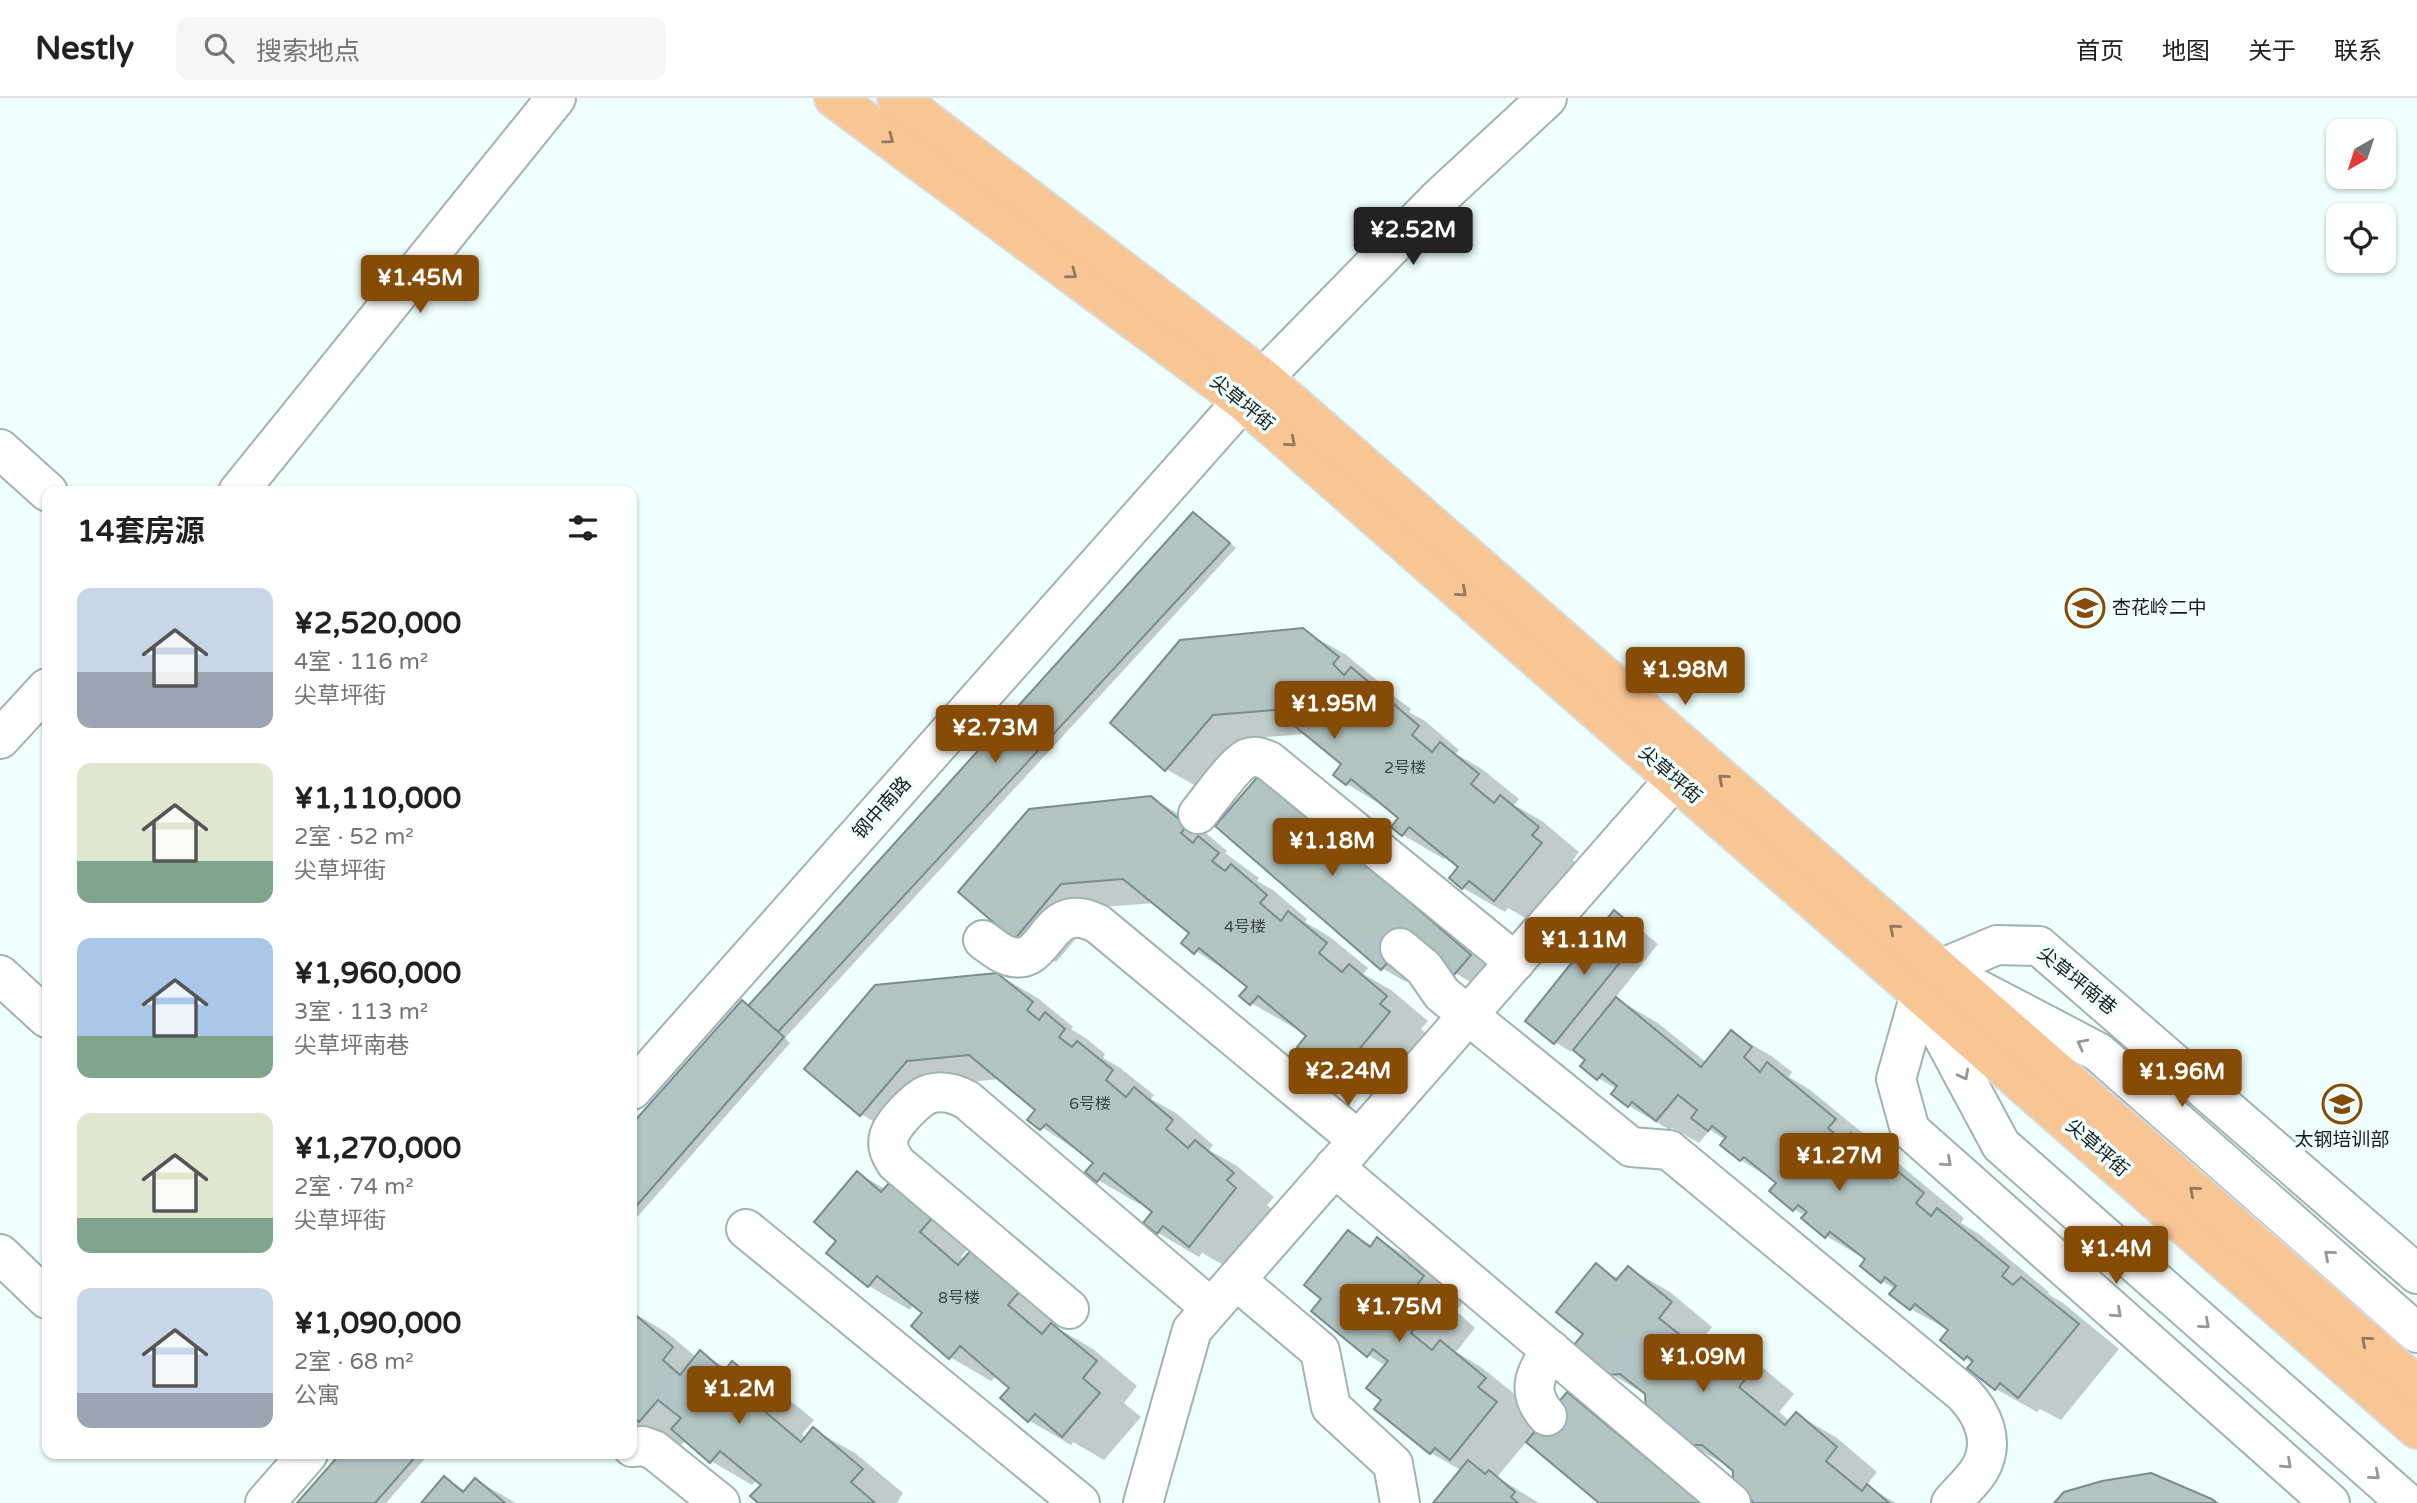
<!DOCTYPE html>
<html lang="zh">
<meta charset="utf-8">
<style>
:root{--surface:#fff;--page:#f6f6f6;--text:#202124;--muted:#757577;--line:#e0e0e0;--accent:#864b05}
body{margin:0;font-family:"Varela Round","Noto Sans SC",sans-serif;background:var(--page);color:var(--text);height:100vh;display:flex;flex-direction:column;font-size:26px;white-space:nowrap}
*{box-sizing:border-box;margin:0}
p{font-size:23px;color:var(--muted)}
.icon{flex:none;width:38px;height:38px;fill:none;stroke:currentColor;stroke-width:2;stroke-linecap:round;stroke-linejoin:round}
.map{position:relative;flex:1;overflow:hidden}
.drawer{position:absolute;left:42px;top:388px;width:595px;height:973px;display:flex;flex-direction:column;background:var(--surface);border-radius:14px;box-shadow:0 2px 5px #0004}
.drawer>*{flex:none}
.needle{width:46px;rotate:219deg}
.fabs{position:absolute;left:2326px;top:21px;display:grid;gap:14px}
.fabs a{display:grid;place-items:center;width:70px;height:70px;border-radius:14px;background:var(--surface);box-shadow:0 2px 5px #0004;font-size:35px}
.price{position:absolute;translate:-50% -60px;padding:0 16px;border-radius:7px;background:var(--accent);color:#fff;font-size:23px;line-height:46px;filter:drop-shadow(0 2px 4px #0008)}
.price::after{content:'';position:absolute;left:50%;top:42px;width:21px;height:16px;margin-left:-10px;background:inherit;clip-path:polygon(0 0,100% 0,50% 100%)}
.price.active{background:#222;color:#fff}
ul{padding:0;list-style:none}
li{display:flex;align-items:center;gap:21px;height:175px;padding:0 35px}
li span{display:grid;place-items:center;flex:none;width:196px;height:140px;border-radius:14px;color:#555}
li>.icon{margin-inline-start:auto}
span .icon{width:84px;height:84px;fill:#fffc;stroke-width:1}
li b{font-size:30px}
h2{display:flex;justify-content:space-between;align-items:center;height:84px;padding:0 35px;font-size:30px}
header{display:flex;align-items:center;gap:42px;box-sizing:border-box;height:98px;padding:0 35px;background:var(--surface);border-bottom:2px solid var(--line)}
header strong{font-size:33px}
nav{display:flex;gap:38px;margin-inline-start:auto;font-size:24px}
.search{width:490px;height:63px;background:var(--page);display:flex;align-items:center;gap:18px;box-sizing:border-box;padding:0 24px;border-radius:14px;color:var(--muted);font-size:26px}
.map>svg:first-child{display:block}
.shadow{fill:#0003}
.building{fill:#b2c5c4;stroke:#7a8c8c;stroke-width:2}
.lines{fill:none;stroke-linecap:round;stroke-linejoin:round}
.minor-casing{stroke:#a0b3b2;stroke-width:42}
.major-casing{stroke:#d9dbdb;stroke-width:42}
.minor{stroke:#fff;stroke-width:38}
.major{stroke:#f8c595;stroke-width:38}
.oneway{stroke:#91785e}
.oneway2{stroke:#959898}
.labels{text-anchor:middle;dominant-baseline:central;stroke-width:7;stroke-linejoin:round;paint-order:stroke}
.number-label{font-size:16px;fill:#3c4645}
.street-label{font-size:19px;fill:#141b1b;stroke:#effffe}
.poi-label{font-size:19px;fill:#141b1b;stroke:#effffe;text-anchor:start}
</style>
<header>
<strong>Nestly</strong>
<div class="search"><svg class="icon" aria-label="search" viewBox="0 0 24 24"><circle cx="10" cy="10" r="6"/><path d="M15 15l6 6"/></svg>搜索地点</div>
<nav><a>首页</a><a>地图</a><a>关于</a><a>联系</a></nav>
</header>
<div class="map">
<svg width="2417" height="1405" viewBox="0 0 2417 1405">
<rect width="100%" height="100%" fill="#effffe"/>
<g class="shadow">
<polygon points="1194,416 1236,450 785,940 790,945 632,1125 632,1029 742,904 750,909"/>
<polygon points="1302,532 1345,556 1379,584 1377,586 1411,611 1409,614 1425,623 1459,652 1456,656 1482,671 1519,701 1514,707 1542,723 1579,754 1573,762 1582,770 1536,826 1508,810 1505,814 1463,790 1451,780 1460,769 1447,757 1444,761 1403,737 1401,719 1347,686 1343,666 1306,636 1254,640 1208,695 1166,671 1112,625"/>
<polygon points="1262,678 1494,872 1479,889 1455,875 1431,855 1406,884 1382,870"/>
<polygon points="1151,700 1193,724 1227,753 1225,755 1259,780 1257,783 1273,792 1307,821 1305,824 1330,839 1368,870 1363,876 1391,892 1428,923 1421,931 1430,939 1385,994 1357,978 1353,982 1312,958 1309,938 1295,926 1293,929 1251,905 1249,888 1184,845 1192,835 1155,805 1103,809 1056,864 1015,840 960,794"/>
<polygon points="1615,815 1631,824 1658,846 1615,900 1658,925 1707,965 1732,935 1773,959 1792,974 1789,979 1809,991 1876,1046 1873,1050 1893,1061 1964,1120 1961,1125 1979,1136 2049,1194 2048,1196 2063,1205 2119,1251 2061,1322 2040,1311 2037,1314 1996,1291 1973,1266 1942,1242 1950,1233 1911,1211 1892,1195 1895,1191 1882,1183 1867,1162 1826,1138 1805,1118 1794,1111 1778,1085 1741,1062 1722,1046 1726,1042 1710,1032 1699,1045 1672,1030 1670,1032 1629,1008 1617,991 1598,980 1587,962 1573,951 1571,954 1555,944"/>
<polygon points="997,876 1039,901 1073,929 1071,931 1087,941 1105,956 1103,960 1119,969 1154,997 1151,1001 1176,1015 1213,1047 1209,1052 1237,1068 1274,1099 1267,1107 1276,1115 1231,1171 1202,1155 1199,1159 1158,1135 1155,1113 1142,1103 1139,1106 1098,1082 1095,1065 1030,1021 1037,1012 1000,981 949,986 902,1040 861,1016 807,970"/>
<polygon points="858,1075 973,1144 961,1159 964,1162 971,1154 1060,1218 1052,1227 1093,1251 1137,1288 1124,1305 1141,1319 1104,1362 1073,1344 1071,1347 1030,1323 1003,1300 1012,1289 997,1277 991,1283 950,1259 925,1215 914,1206 910,1212 869,1188 839,1143"/>
<polygon points="1349,1134 1373,1148 1378,1141 1419,1165 1464,1203 1456,1213 1475,1230 1456,1254 1481,1269 1526,1305 1519,1314 1539,1330 1567,1297 1591,1310 1706,1405 1602,1405 1527,1343 1497,1379 1539,1405 1435,1405 1462,1373 1431,1355 1384,1301 1386,1268 1368,1257 1323,1201"/>
<polygon points="1596,1168 1619,1181 1628,1170 1670,1194 1712,1229 1699,1245 1705,1250 1713,1239 1755,1263 1794,1296 1779,1314 1790,1323 1796,1316 1837,1340 1877,1374 1866,1388 1896,1405 1757,1405 1732,1370 1686,1345 1647,1297 1609,1275 1586,1236"/>
<polygon points="632,1214 666,1234 696,1259 700,1255 728,1271 733,1265 774,1289 814,1322 802,1336 806,1340 814,1332 855,1355 903,1395 897,1405 761,1405 763,1387 757,1381 752,1387 711,1363 686,1342 681,1347 652,1330 648,1334 632,1325"/>
<polygon points="342,1356 429,1356 386,1405 299,1405"/>
<polygon points="444,1380 466,1393 476,1382 516,1405 423,1405"/>
</g>
<g class="building">
<polygon points="1193,414 1230,445 778,934 748,908"/>
<polygon points="1303,530 1339,559 1333,566 1344,577 1351,569 1371,586 1365,594 1377,604 1383,597 1419,628 1412,637 1432,654 1440,644 1479,676 1471,686 1494,705 1500,697 1539,729 1532,737 1542,745 1494,803 1469,783 1462,791 1449,780 1458,769 1409,729 1402,738 1391,729 1398,720 1351,681 1346,687 1333,677 1341,666 1275,612 1213,617 1165,673 1110,625 1180,542"/>
<polygon points="1261,675 1471,857 1454,877 1410,838 1381,872 1215,728"/>
<polygon points="1151,698 1187,728 1181,735 1193,745 1198,738 1219,755 1212,763 1225,773 1231,766 1267,797 1260,805 1281,823 1288,813 1327,845 1319,855 1342,874 1349,866 1387,898 1380,906 1390,914 1342,972 1317,952 1311,960 1297,949 1306,938 1258,898 1250,907 1239,898 1247,889 1199,850 1194,856 1181,845 1189,835 1123,781 1061,786 1014,842 958,794 1029,711"/>
<polygon points="1614,812 1643,836 1554,946 1525,923"/>
<polygon points="997,875 1033,904 1027,912 1039,922 1045,914 1065,931 1059,939 1072,949 1077,943 1113,972 1106,982 1126,999 1134,989 1173,1022 1166,1031 1188,1050 1195,1042 1234,1075 1227,1082 1236,1090 1189,1149 1163,1128 1157,1136 1143,1125 1152,1114 1104,1075 1097,1084 1085,1074 1093,1065 1046,1026 1040,1032 1027,1022 1035,1012 969,957 907,963 860,1018 804,971 875,887"/>
<polygon points="1616,899 1701,969 1731,932 1752,949 1744,959 1760,974 1767,964 1836,1021 1828,1030 1844,1044 1851,1035 1924,1095 1916,1105 1931,1118 1937,1110 2009,1169 2002,1178 2013,1187 2021,1179 2079,1226 2018,1300 2000,1285 1995,1292 1967,1270 1973,1263 1967,1258 1964,1262 1940,1242 1948,1232 1915,1206 1910,1212 1889,1196 1896,1188 1885,1179 1881,1185 1860,1168 1865,1161 1830,1134 1825,1140 1801,1120 1807,1114 1798,1107 1793,1113 1769,1093 1776,1085 1744,1059 1740,1063 1720,1047 1726,1039 1712,1028 1708,1033 1691,1020 1697,1012 1678,997 1656,1023 1632,1004 1628,1009 1611,996 1617,988 1602,976 1597,982 1580,968 1585,962 1573,952"/>
<polygon points="742,902 784,939 632,1113 632,1026"/>
<polygon points="857,1073 881,1094 890,1084 932,1120 920,1134 958,1167 971,1152 1020,1193 1008,1207 1042,1236 1051,1225 1097,1263 1083,1280 1100,1295 1062,1339 1035,1316 1028,1324 1000,1300 1009,1290 960,1248 949,1261 911,1228 922,1215 877,1178 868,1189 826,1155 836,1143 814,1124"/>
<polygon points="1348,1132 1370,1149 1377,1139 1424,1178 1415,1189 1435,1205 1411,1235 1432,1252 1440,1242 1486,1280 1478,1289 1497,1304 1450,1362 1435,1350 1430,1356 1374,1311 1381,1302 1366,1290 1388,1263 1373,1251 1367,1259 1311,1213 1321,1201 1304,1187"/>
<polygon points="1596,1165 1616,1182 1628,1168 1672,1204 1659,1220 1700,1253 1713,1237 1754,1271 1739,1289 1785,1327 1796,1314 1837,1349 1826,1363 1862,1393 1867,1386 1889,1405 1754,1405 1733,1387 1733,1373 1702,1347 1685,1347 1646,1312 1645,1296 1620,1276 1608,1277 1573,1248 1583,1236 1556,1214"/>
<polygon points="632,1214 673,1249 663,1262 680,1277 700,1252 724,1273 732,1263 774,1297 762,1311 801,1344 813,1329 863,1371 851,1384 875,1405 758,1405 750,1398 761,1387 720,1353 710,1365 671,1331 681,1320 658,1302 639,1324 632,1318"/>
<polygon points="1567,1294 1701,1405 1599,1405 1526,1344"/>
<polygon points="340,1356 418,1356 375,1405 297,1405"/>
<polygon points="1468,1362 1485,1376 1489,1372 1515,1394 1511,1399 1518,1405 1433,1405"/>
<polygon points="2151,1375 2212,1401 2217,1405 2054,1405 2064,1394 2102,1383"/>
<polygon points="444,1378 463,1394 475,1380 505,1405 421,1405"/>
</g>
<g class="lines">
<defs>
<g id="minor">
<polyline points="0,351 48,394"/>
<polyline points="238,394 556,0"/>
<polyline points="0,641 47,590"/>
<path d="M1198,716C1208,704 1235,665 1248,660C1256,657 1262,660 1269,663L1515,864"/>
<path d="M983,842C990,847 998,854 1006,857C1050,874 1043,798 1098,826L1358,1042"/>
<path d="M1400,850L1424,870L1442,896L1631,1049L1669,1052L1963,1295C1982,1315 1996,1343 1980,1371C1973,1383 1960,1394 1951,1405"/>
<polyline points="1940,871 1997,847 2039,848 2417,1176"/>
<polyline points="0,877 47,920"/>
<polyline points="1966,885 2098,954 2417,1235"/>
<polyline points="1920,896 1896,981 1910,1032 2330,1405"/>
<polyline points="1921,898 2001,1047 2407,1405"/>
<polyline points="632,992 1263,280 1437,102 1547,0"/>
<polyline points="1334,1069 1731,1405"/>
<polyline points="746,1131 1080,1405"/>
<polyline points="0,1156 47,1201"/>
<polyline points="1236,1182 1320,1253 1331,1309 1393,1366 1400,1405"/>
<path d="M1069,1211L896,1065C891,1057 886,1049 889,1039C891,1027 918,999 929,996C942,992 956,996 967,1002L1211,1210"/>
<path d="M1547,1318C1526,1294 1534,1277 1551,1252"/>
<polyline points="632,1349 643,1348 654,1352 720,1405"/>
<polyline points="265,1405 308,1356"/>
<polyline points="1143,1405 1192,1232 1675,681"/>
</g>
<g id="major">
<polyline points="834,0 1243,303 2417,1331"/>
<polyline points="897,0 1263,280 2417,1288"/>
</g>
</defs>
<use href="#minor" class="minor-casing"/>
<use href="#major" class="major-casing"/>
<use href="#minor" class="minor"/>
<use href="#major" class="major"/>
</g>
<defs><path id="oneway-chevron" d="M-2-3.5L2.5 0L-2 3.5" fill="none" stroke-width="1.6" stroke-linecap="round" stroke-linejoin="round" transform="scale(1.75)"/></defs>
<g class="oneway">
<use href="#oneway-chevron" transform="translate(889 41) rotate(37)"/>
<use href="#oneway-chevron" transform="translate(1072 176) rotate(37)"/>
<use href="#oneway-chevron" transform="translate(1291 344) rotate(41)"/>
<use href="#oneway-chevron" transform="translate(1462 494) rotate(41)"/>
<use href="#oneway-chevron" transform="translate(1723 681) rotate(-139)"/>
<use href="#oneway-chevron" transform="translate(1894 831) rotate(-139)"/>
<use href="#oneway-chevron" transform="translate(2194 1093) rotate(-139)"/>
<use href="#oneway-chevron" transform="translate(2366 1243) rotate(-139)"/>
</g>
<g class="oneway2">
<use href="#oneway-chevron" transform="translate(2082 946) rotate(-152)"/>
<use href="#oneway-chevron" transform="translate(1964 977) rotate(62)"/>
<use href="#oneway-chevron" transform="translate(1947 1064) rotate(42)"/>
<use href="#oneway-chevron" transform="translate(2329 1157) rotate(-139)"/>
<use href="#oneway-chevron" transform="translate(2117 1215) rotate(42)"/>
<use href="#oneway-chevron" transform="translate(2205 1226) rotate(41)"/>
<use href="#oneway-chevron" transform="translate(2287 1366) rotate(42)"/>
<use href="#oneway-chevron" transform="translate(2375 1377) rotate(41)"/>
</g>
<defs>
<symbol id="school-ring" viewBox="-11 -11 22 22"><circle r="9.5" fill="#effffe" stroke="#864b05" stroke-width="1.5"/><path d="M0-5L7-2L0 1L-7-2ZM-4 1L0 2.5L4 1V4Q0 6-4 4Z" fill="#864b05"/></symbol>
</defs>
<g fill-rule="evenodd">
<use href="#school-ring" x="2063" y="488" width="44" height="44"/>
<use href="#school-ring" x="2320" y="984" width="44" height="44"/>
</g>
<g class="labels">
<g class="number-label">
<text x="1405" y="670">2号楼</text>
<text x="1245" y="829">4号楼</text>
<text x="1090" y="1006">6号楼</text>
<text x="959" y="1200">8号楼</text>
</g>
<g class="street-label">
<text transform="translate(1242 305) rotate(39)">尖草坪街</text>
<text transform="translate(1670 677) rotate(41)">尖草坪街</text>
<text transform="translate(882 710) rotate(-48)">钢中南路</text>
<text transform="translate(2077 883) rotate(39)">尖草坪南巷</text>
<text transform="translate(2097 1050) rotate(41)">尖草坪街</text>
</g>
<g class="poi-label">
<text x="2112" y="510">杏花岭二中</text>
<text x="2342" y="1042" text-anchor="middle">太钢培训部</text>
</g>
</g>
</svg>
<div class="fabs">
<a><svg class="needle" viewBox="-14 -14 28 28"><path d="M0-13l5 13h-10z" fill="#e53935"/><path d="M0 13l5-13h-10z" fill="#757577"/></svg></a>
<a><svg class="icon" aria-label="locate" viewBox="0 0 24 24"><circle cx="12" cy="12" r="6"/><path d="M12 2v4M12 18v4M2 12h4M18 12h4"/></svg></a>
</div>
<b class="price active" style="left:1413px;top:169px">¥2.52M</b>
<b class="price" style="left:420px;top:217px">¥1.45M</b>
<b class="price" style="left:1685px;top:609px">¥1.98M</b>
<b class="price" style="left:1334px;top:643px">¥1.95M</b>
<b class="price" style="left:995px;top:667px">¥2.73M</b>
<b class="price" style="left:1332px;top:780px">¥1.18M</b>
<b class="price" style="left:1584px;top:879px">¥1.11M</b>
<b class="price" style="left:1348px;top:1010px">¥2.24M</b>
<b class="price" style="left:2182px;top:1011px">¥1.96M</b>
<b class="price" style="left:1839px;top:1095px">¥1.27M</b>
<b class="price" style="left:2116px;top:1188px">¥1.4M</b>
<b class="price" style="left:1399px;top:1246px">¥1.75M</b>
<b class="price" style="left:1703px;top:1296px">¥1.09M</b>
<b class="price" style="left:739px;top:1328px">¥1.2M</b>
<section class="drawer">
<h2>14套房源<svg class="icon" aria-label="filters" viewBox="0 0 24 24"><path d="M4 7h16M4 17h16"/><circle cx="9" cy="7" r="2"/><circle cx="15" cy="17" r="2"/></svg></h2>
<ul>
<li><span style="background:linear-gradient(#c9d6e8 60%,#9aa5b1 0)"><svg class="icon" aria-label="home" viewBox="0 0 24 24"><path d="M3 11l9-7 9 7M6 9v11h12V9"/></svg></span><div><b>¥2,520,000</b><p>4室 · 116 m²</p><p>尖草坪街</p></div></li>
<li><span style="background:linear-gradient(#dfe7d0 70%,#7fa58c 0)"><svg class="icon" aria-label="home" viewBox="0 0 24 24"><path d="M3 11l9-7 9 7M6 9v11h12V9"/></svg></span><div><b>¥1,110,000</b><p>2室 · 52 m²</p><p>尖草坪街</p></div></li>
<li><span style="background:linear-gradient(#a9c7e8 70%,#7fa58c 0)"><svg class="icon" aria-label="home" viewBox="0 0 24 24"><path d="M3 11l9-7 9 7M6 9v11h12V9"/></svg></span><div><b>¥1,960,000</b><p>3室 · 113 m²</p><p>尖草坪南巷</p></div></li>
<li><span style="background:linear-gradient(#dfe7d0 75%,#7fa58c 0)"><svg class="icon" aria-label="home" viewBox="0 0 24 24"><path d="M3 11l9-7 9 7M6 9v11h12V9"/></svg></span><div><b>¥1,270,000</b><p>2室 · 74 m²</p><p>尖草坪街</p></div></li>
<li><span style="background:linear-gradient(#c9d6e8 75%,#9aa5b1 0)"><svg class="icon" aria-label="home" viewBox="0 0 24 24"><path d="M3 11l9-7 9 7M6 9v11h12V9"/></svg></span><div><b>¥1,090,000</b><p>2室 · 68 m²</p><p>公寓</p></div></li>
</ul>
</section>
</div>
